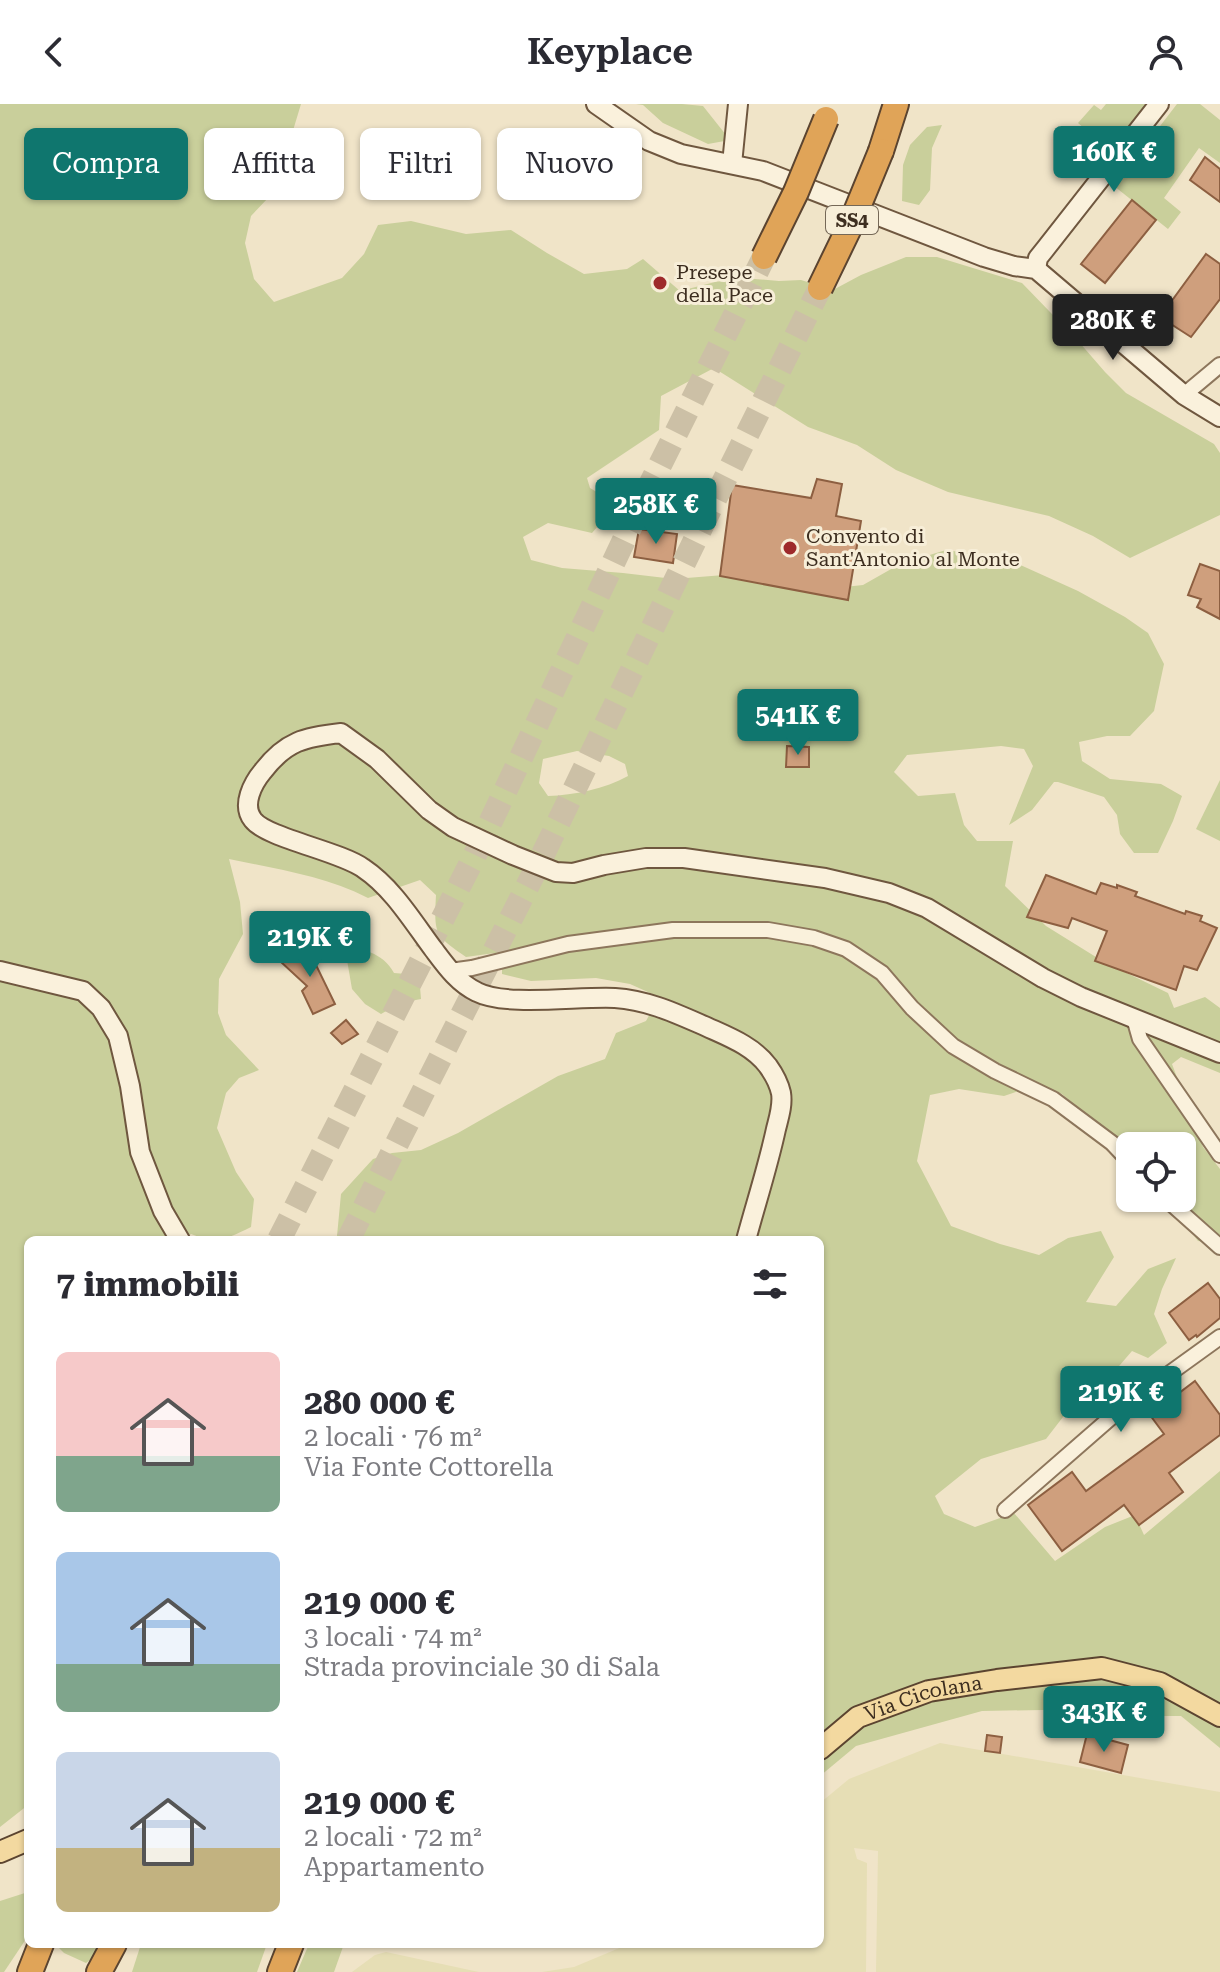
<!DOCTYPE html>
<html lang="it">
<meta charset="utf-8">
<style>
:root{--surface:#fff;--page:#f2f2f3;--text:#2b2b33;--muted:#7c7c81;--accent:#0f766e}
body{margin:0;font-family:"Roboto Serif",serif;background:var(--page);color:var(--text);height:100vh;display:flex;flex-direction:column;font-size:30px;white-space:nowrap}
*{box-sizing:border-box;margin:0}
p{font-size:26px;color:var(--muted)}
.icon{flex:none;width:44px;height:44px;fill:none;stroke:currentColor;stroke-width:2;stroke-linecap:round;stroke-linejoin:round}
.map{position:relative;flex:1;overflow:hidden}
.side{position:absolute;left:24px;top:1132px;width:800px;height:712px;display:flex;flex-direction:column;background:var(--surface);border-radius:12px;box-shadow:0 2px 6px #0004}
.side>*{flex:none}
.banner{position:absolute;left:24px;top:24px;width:800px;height:72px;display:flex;gap:16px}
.fabs{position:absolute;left:1116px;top:1028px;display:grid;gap:16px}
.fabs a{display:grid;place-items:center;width:80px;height:80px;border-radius:12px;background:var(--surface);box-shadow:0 2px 6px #0004;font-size:40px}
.price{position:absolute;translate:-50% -68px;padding:0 18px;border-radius:8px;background:var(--accent);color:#fff;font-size:26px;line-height:52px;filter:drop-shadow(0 2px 4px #0008)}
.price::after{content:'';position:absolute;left:50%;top:48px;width:24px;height:18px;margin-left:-12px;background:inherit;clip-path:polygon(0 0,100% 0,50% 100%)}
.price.current{background:#222;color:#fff}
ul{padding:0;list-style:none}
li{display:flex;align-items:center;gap:24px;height:200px;padding:0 32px}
li span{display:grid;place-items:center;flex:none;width:224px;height:160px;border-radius:12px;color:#555}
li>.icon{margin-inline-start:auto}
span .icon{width:96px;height:96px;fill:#fffc;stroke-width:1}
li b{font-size:34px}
h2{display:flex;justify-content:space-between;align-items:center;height:96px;padding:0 32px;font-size:34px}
.tag{padding:0 28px;border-radius:12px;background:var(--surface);box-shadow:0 2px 6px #0004;font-size:28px;line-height:72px}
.tag.current{background:var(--accent);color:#fff}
header{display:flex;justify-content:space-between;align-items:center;height:104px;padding:0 32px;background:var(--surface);font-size:36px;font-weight:600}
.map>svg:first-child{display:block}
.farmland{fill:#e6deb5}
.green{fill:#c9cf9b;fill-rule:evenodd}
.building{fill:#cf9f7d;stroke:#8d5f41;stroke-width:2}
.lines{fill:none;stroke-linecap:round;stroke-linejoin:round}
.highway-tunnel{stroke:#ccc0a6;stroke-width:24;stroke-dasharray:24 12;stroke-linecap:butt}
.street-casing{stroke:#8d765c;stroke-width:18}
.secondary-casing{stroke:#6f573f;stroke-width:22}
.primary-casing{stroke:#5b4430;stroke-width:24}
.highway-casing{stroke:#5b4430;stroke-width:28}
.street{stroke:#faf1dc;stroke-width:14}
.secondary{stroke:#faf1dc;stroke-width:18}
.primary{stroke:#f3d9a0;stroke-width:20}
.highway{stroke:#e0a458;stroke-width:24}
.highway-bridge-casing{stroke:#5b4430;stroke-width:28;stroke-linecap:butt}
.highway-bridge{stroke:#e0a458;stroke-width:24}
.poi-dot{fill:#9e2a2b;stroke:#f7eed8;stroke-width:3}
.labels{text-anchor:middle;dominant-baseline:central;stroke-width:6;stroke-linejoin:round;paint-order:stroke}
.shield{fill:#f7eed8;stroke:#756857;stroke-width:2}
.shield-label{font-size:18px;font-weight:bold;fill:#3d2e20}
.poi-label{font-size:20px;fill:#3d2e20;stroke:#f7eed8;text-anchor:start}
.street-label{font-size:20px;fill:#3d2e20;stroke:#f7eed8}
</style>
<header><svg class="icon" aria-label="back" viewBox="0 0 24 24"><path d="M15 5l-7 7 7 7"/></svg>Keyplace<svg class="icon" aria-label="person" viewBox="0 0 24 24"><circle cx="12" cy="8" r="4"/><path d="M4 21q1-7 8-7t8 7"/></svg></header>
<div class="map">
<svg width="1220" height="1868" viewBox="0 0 1220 1868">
<rect width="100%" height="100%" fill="#f0e4c8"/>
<g class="farmland">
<polygon points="940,1639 1220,1688 1220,1868 876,1868 878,1747 854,1744 857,1755 867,1759 866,1868 542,1868 574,1863 629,1840 820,1840 820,1699 849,1675"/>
<polygon points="386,1848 479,1868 352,1868 375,1851"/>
</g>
<g class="green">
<path d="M0,0H301L282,63L269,93L251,112L245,139L254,175L274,198L342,174L364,150L378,121L411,117L466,130L511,126L547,149L584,170L627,165L643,155L680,187L715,178L743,174L779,177L801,176L833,186L861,171L906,153H937L1022,179L1079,238L1105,268L1126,289L1214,340L1220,349V411L1130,454L1093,432L1049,412L948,388L896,366L857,341L808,323L714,264L661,292L659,326L587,374L590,384L617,400L592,429L548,419L523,433L531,456L562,464L623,469L674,475L724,471L826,485L863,481L900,460L946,446L953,447L1007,455L1078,487L1125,513L1148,529L1164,560L1154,607L1130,632H1107L1079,638L1082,657L1110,675L1161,680L1182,692L1173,717L1158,749H1134L1120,730L1117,711L1104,693L1058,678H1054L1032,706L1009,721L1033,662L1024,645L1001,642L907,651L894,668L918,692L955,689L964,721L977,737H1013L1005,782L1046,822L1104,858L1168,889L1174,904L1205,893L1220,904V969L1181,953L1172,960L1203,1043L1220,1065V1140L1198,1137L1165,1094H1182V1042H1130V1059L1091,1015L1062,990L1039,980L1004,992L959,985L930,991L917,1057L951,1122L1000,1140L1039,1151L1068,1134L1101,1127L1114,1153L1086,1198L1116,1202L1148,1165L1176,1154L1162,1185L1154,1210L1167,1239L1148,1254L1132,1247L1095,1290L1083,1287L1046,1335L981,1355L935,1392L944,1410L975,1423L1014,1409L1055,1457L1105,1423L1135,1411L1144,1431L1220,1367V1644L1181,1612H1137L1094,1605L982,1607L856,1642L820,1672V1136H338L337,1132L341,1090L373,1055L392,1049L421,1046L458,1029L558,972L605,955L616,929L646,917L659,893L630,880L596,874L531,877L502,870V848L466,853C434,831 434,830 436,791L420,776L368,794C325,772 276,765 229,755L240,798L243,830L219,875L218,909L226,931L259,966L239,974L226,989L217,1024L236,1068L254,1095L251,1123C227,1135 217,1140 191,1130L184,1136H28V1701L0,1723ZM577,647L609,652L625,660L628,672C605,685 574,691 548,692L539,679L543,655Z"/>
<polygon points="636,0 682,0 703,2 730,36 708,40 663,19 643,1"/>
<polygon points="1106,0 1150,0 1112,48 1078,19 1094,1 1101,6"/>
<polygon points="1177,0 1200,0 1220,16 1220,59 1199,44 1164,94 1181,108 1168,125 1114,82"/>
<polygon points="942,21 932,44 930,86 919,101 902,97 903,61 910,41 927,23"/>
<polygon points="1220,676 1220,737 1196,725"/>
<path d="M340,840C361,845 383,848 394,869L419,871L421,895L400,899L381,910L365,900L352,885L347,856L342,851Z"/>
<polygon points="28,1788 28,1828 24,1838 4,1868 0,1868 0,1797"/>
<polygon points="59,1840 102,1840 98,1850 86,1859 64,1849 58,1843"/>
<polygon points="141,1840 267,1840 257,1868 132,1868"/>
<polygon points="309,1840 344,1840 334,1868 297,1868"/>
</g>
<g class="building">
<polygon points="1205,53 1220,65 1220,98 1190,76"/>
<polygon points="1132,96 1156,116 1105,179 1081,160"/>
<polygon points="1206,150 1220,160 1220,195 1191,233 1160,213"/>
<polygon points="817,375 842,380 836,412 861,417 848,496 720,472 732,381 811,394"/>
<polygon points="639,425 677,430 673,459 634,453"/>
<polygon points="1200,460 1220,467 1220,515 1197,503 1201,495 1188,491"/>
<polygon points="787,642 809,643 809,663 786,663"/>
<polygon points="1046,771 1096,790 1101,779 1117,784 1117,781 1137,788 1135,792 1185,810 1186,807 1202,812 1200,817 1217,824 1197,866 1184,862 1176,886 1095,857 1107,827 1072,814 1068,824 1027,813"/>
<polygon points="296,843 319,856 315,859 335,900 313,910 302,887 307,882 281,858"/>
<polygon points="346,916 358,930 342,940 331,929"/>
<polygon points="1208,1179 1220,1195 1220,1214 1197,1233 1196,1231 1189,1236 1169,1209"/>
<polygon points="1195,1277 1220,1311 1220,1331 1169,1369 1183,1388 1139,1421 1124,1401 1062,1447 1028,1401 1072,1368 1086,1387 1164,1330 1150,1311"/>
<polygon points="1087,1630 1128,1641 1121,1669 1080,1658"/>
<polygon points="987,1631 1002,1633 1000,1649 985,1647"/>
</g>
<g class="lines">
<g class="highway-tunnel">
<polyline points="279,1136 473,755 652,377 764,153"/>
<polyline points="348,1136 533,771 711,403 820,184"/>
</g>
<defs>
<g id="street">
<polyline points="1184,291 1220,261"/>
<polyline points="450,867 472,864 568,840 673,826 768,826 814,834 846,845 882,869 912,904 953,942 995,967 1053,995 1112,1039 1130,1058"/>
<polyline points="1134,914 1140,935 1220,1051"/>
<polyline points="1165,1094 1220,1143"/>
<polyline points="1005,1406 1123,1303 1220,1233"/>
</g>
<g id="secondary">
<polyline points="596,0 649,37 681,50 763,67 984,153 1014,162 1036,165 1184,291 1220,313"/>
<polyline points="732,60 738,0"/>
<polyline points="1036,165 1038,154 1046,144 1159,0"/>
<polyline points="0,867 83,887 101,904 118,932 130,982 140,1048 163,1107 180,1136"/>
<path d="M746,1136C756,1099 768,1062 776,1025C779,1013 783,1001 781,989C779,980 773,969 768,962C753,942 729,933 707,923C677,910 648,896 615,894C579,892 506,903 477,888C458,879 446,862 434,846C413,818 393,784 363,764C339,747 267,734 253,716C241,701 253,679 263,667C286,637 305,633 341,629L377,655L429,706L453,723L513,751L556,768L573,769L604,761L646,754H684L825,774L889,789L927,804L1043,874L1081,893L1220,949"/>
</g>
<g id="primary">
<path id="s1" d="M820,1645L858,1613L929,1587L997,1576L1102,1564L1160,1579L1220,1612"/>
<polyline points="0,1748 28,1736"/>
</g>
<g id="highway">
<polyline points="881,47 896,0"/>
<polyline points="30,1868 41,1840"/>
<polyline points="99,1868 114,1840"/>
<polyline points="280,1868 291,1840"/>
</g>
</defs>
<use href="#street" class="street-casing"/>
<use href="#secondary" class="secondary-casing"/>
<use href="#primary" class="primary-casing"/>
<use href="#highway" class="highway-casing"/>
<use href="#street" class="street"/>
<use href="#secondary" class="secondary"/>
<use href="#primary" class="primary"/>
<use href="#highway" class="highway"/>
<defs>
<g id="highway-bridge">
<polyline points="764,153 796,88 826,15"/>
<polyline points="820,184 851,120 881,47"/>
</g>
</defs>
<use href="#highway-bridge" class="highway-bridge-casing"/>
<use href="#highway-bridge" class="highway-bridge"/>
</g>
<g class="poi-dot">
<circle cx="660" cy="179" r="8"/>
<circle cx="790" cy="444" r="8"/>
</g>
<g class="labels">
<rect class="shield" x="826" y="102" width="52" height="28" rx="6"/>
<g class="shield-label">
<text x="852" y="116">SS4</text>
</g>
<g class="poi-label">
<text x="676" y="168">Presepe<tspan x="676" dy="23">della Pace</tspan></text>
<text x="806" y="432">Convento di<tspan x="806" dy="23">Sant'Antonio al Monte</tspan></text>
</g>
<g class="street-label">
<text stroke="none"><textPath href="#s1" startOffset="118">Via Cicolana</textPath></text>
</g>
</g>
</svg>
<div class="fabs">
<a><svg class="icon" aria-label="locate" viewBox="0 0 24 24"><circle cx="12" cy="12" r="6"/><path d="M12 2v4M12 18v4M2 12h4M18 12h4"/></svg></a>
</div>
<b class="price" style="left:1114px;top:90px">160K €</b>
<b class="price current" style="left:1113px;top:258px">280K €</b>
<b class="price" style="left:656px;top:442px">258K €</b>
<b class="price" style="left:798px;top:653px">541K €</b>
<b class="price" style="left:310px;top:875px">219K €</b>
<b class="price" style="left:1121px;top:1330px">219K €</b>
<b class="price" style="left:1104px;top:1650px">343K €</b>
<div class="banner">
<a class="tag current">Compra</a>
<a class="tag">Affitta</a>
<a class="tag">Filtri</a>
<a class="tag">Nuovo</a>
</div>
<section class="side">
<h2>7 immobili<svg class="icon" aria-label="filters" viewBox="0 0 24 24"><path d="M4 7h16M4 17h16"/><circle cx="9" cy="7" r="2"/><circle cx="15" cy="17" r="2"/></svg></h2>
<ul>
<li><span style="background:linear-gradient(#f6c9c9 65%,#7fa58c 0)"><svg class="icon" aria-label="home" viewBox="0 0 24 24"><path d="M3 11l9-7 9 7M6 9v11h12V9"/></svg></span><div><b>280 000 €</b><p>2 locali · 76 m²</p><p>Via Fonte Cottorella</p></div></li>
<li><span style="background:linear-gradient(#a9c7e8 70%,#7fa58c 0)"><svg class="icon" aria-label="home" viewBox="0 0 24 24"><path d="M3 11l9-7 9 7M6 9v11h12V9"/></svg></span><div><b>219 000 €</b><p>3 locali · 74 m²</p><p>Strada provinciale 30 di Sala</p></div></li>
<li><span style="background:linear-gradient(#c9d6e8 60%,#c2b280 0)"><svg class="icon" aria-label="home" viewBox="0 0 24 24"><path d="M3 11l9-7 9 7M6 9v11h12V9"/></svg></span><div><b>219 000 €</b><p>2 locali · 72 m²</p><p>Appartamento</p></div></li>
</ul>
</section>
</div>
